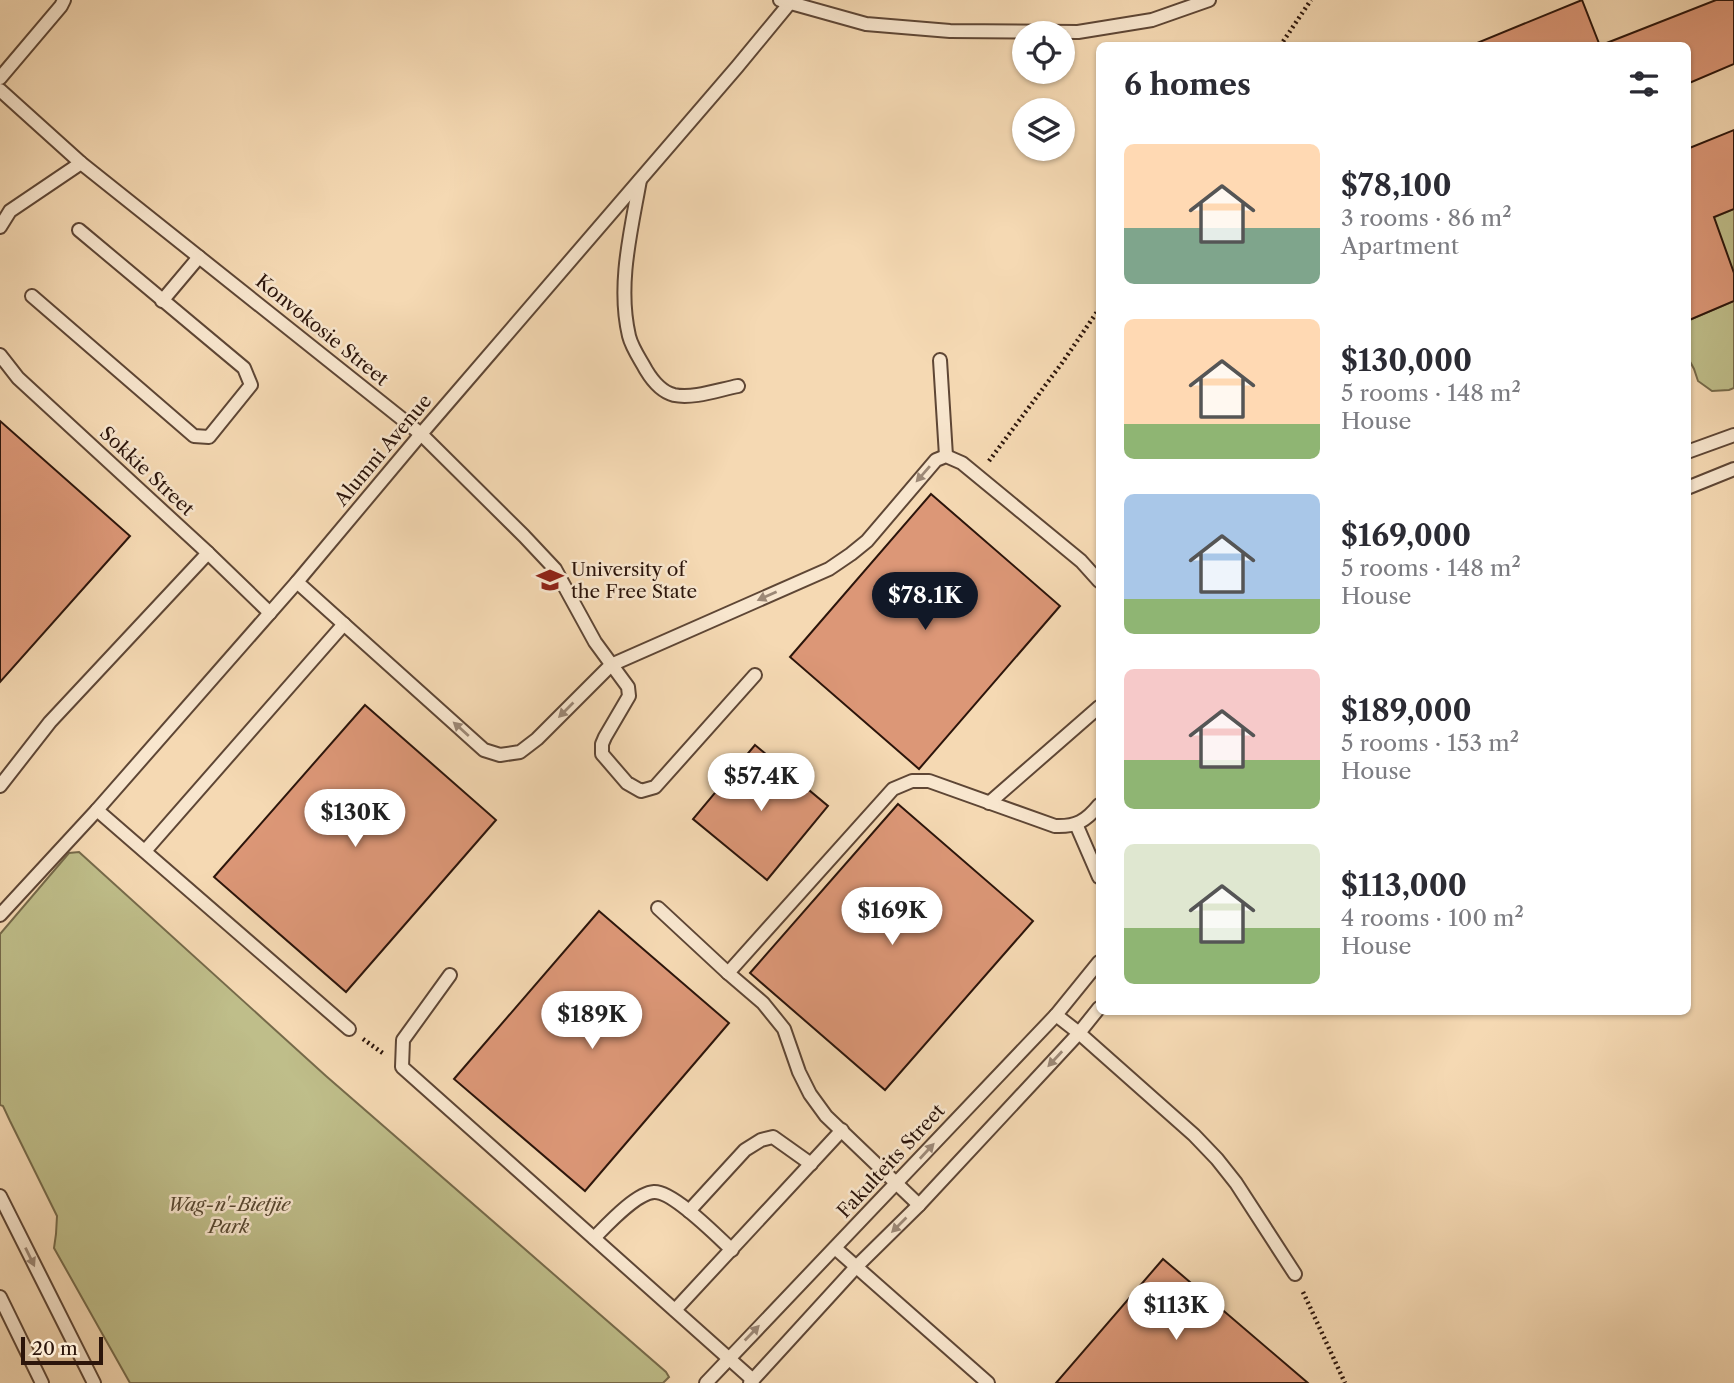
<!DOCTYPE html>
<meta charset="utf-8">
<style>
:root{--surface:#fff;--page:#f2f2f3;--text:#2b2b33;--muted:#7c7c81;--accent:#111827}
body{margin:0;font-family:"Libre Caslon Text",serif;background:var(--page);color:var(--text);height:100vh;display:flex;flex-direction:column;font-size:26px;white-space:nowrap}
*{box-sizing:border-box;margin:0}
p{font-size:23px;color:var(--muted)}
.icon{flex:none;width:38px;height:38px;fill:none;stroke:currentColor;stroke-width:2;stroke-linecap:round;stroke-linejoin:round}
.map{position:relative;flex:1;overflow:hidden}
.drawer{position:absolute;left:1096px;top:42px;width:595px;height:973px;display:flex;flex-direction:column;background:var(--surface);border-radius:10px;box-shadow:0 2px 5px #0004}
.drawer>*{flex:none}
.controls{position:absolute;left:1012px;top:21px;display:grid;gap:14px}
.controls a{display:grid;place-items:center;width:63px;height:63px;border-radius:50%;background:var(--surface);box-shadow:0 2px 5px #0004;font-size:35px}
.scale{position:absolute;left:21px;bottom:18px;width:82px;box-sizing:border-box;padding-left:7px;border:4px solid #2c150b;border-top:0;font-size:19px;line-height:24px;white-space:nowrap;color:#2c150b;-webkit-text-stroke:5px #f8e6ce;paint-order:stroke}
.price{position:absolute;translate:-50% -60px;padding:0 16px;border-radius:24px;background:#fff;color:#222;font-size:23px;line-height:46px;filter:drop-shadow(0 2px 4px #0008)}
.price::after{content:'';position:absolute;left:50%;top:42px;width:21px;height:16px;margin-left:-10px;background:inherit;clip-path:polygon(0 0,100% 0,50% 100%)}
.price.current{background:var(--accent);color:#fff}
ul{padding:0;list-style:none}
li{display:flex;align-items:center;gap:21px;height:175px;padding:0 28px}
li span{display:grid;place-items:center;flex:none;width:196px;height:140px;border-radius:10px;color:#555}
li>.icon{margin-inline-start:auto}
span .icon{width:84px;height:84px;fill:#fffc;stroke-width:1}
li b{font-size:30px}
h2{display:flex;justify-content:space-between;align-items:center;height:84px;padding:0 28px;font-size:30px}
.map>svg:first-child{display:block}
.green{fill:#bfbe8a;stroke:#766a4a;stroke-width:2}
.building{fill:#dc9777;stroke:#2c150b;stroke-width:2}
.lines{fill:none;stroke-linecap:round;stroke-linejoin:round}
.lane-casing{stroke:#5e4635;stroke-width:16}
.path{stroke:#2c150b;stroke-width:4.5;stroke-dasharray:2 3.5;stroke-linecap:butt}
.lane{stroke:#f8e6ce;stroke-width:12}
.oneway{fill:#9c8876}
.labels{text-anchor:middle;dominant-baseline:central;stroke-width:5;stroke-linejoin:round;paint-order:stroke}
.street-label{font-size:19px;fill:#2c150b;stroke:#f8e6ce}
.poi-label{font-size:19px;fill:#2c150b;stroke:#f8e6ce;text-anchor:start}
.park-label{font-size:19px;font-style:italic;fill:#584831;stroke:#f8e6ce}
</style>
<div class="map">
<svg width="1734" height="1383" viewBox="0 0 1734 1383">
<rect width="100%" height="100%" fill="#f5d9b3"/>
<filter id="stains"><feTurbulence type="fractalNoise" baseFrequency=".00286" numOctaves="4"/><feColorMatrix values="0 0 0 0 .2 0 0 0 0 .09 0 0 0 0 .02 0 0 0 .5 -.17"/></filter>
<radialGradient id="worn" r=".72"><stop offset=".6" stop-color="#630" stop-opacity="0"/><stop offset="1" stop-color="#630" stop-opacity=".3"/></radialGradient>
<g class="green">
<polygon points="1734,209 1734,273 1705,221"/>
<polygon points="1734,301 1734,388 1729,390 1712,391 1698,381 1694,369 1687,356 1687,321"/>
<polygon points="79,852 326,1076 666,1372 669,1377 663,1383 130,1383 54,1248 56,1234 57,1216 10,1121 3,1106 0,1105 0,934 69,853"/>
</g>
<g class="building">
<polygon points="1582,0 1600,46 1473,46 1472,45"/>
<polygon points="1716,0 1734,0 1734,64 1687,84 1687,46 1604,46 1604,44"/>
<polygon points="1734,130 1734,209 1714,217 1734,273 1734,301 1687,321 1687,149"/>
<polygon points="0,421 130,536 0,682"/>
<polygon points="931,494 1060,606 919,769 790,657"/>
<polygon points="365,705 496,820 346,992 214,877"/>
<polygon points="755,745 828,806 767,880 693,819"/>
<polygon points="898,804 1033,921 885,1090 750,973"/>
<polygon points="599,911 729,1023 585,1191 454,1079"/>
<polygon points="1163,1259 1308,1383 1056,1383"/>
</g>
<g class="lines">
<defs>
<g id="lane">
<polyline points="780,0 866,24 950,31 1078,32 1152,20 1209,0"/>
<polyline points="0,78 61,6 64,0"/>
<polyline points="0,90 81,163 421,434 524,536 555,569 595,642 628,687 629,696 605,737 602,744 602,754 627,783 641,791 655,787 755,675"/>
<path d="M640,180C631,231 617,285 629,336C632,348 640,359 646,370C652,380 662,392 674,395C693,399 718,390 738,386"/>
<polyline points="0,227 10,211 81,163"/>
<polyline points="32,296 194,436 209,437 251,385 244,368 79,230"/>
<polyline points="162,301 199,257"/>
<polyline points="0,355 18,378 208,553 270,613"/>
<polyline points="940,360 946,456"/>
<polyline points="1687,452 1734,435"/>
<polyline points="1687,488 1734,469"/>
<polyline points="297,582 484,750 500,755 520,752 537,739 611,665 829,569 851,554 867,541 936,460 946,456 962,463 1081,561 1099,581"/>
<polyline points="0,786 50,722 208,553"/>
<polyline points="989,803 1099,707"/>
<polyline points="97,810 349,1029"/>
<polyline points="1076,824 1099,877"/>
<polyline points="145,851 344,624"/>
<polyline points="658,908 728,973 763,1003 784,1029 799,1072 810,1094 826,1116 919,1205"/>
<polyline points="0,915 97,810 297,582 421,434 737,67 789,4 790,0"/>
<path d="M728,973L893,789L912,781H929L1055,826C1076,827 1086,821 1099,805"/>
<polyline points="450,975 403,1040 402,1067 753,1380"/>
<polyline points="1056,1015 1079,1033 1194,1135 1217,1159 1236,1183 1295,1274"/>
<polyline points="0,1196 94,1383"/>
<polyline points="689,1211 745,1150 761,1140 773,1137 811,1164"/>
<path d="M594,1238C607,1225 636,1193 654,1192C673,1191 717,1236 732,1250"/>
<polyline points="835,1248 988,1383"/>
<polyline points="0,1297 42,1383"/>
<polyline points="675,1310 842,1130"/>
<polyline points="706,1383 1056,1015 1099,962"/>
<polyline points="750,1383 856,1267 919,1205 1079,1033 1099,1008"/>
</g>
</defs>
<use href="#lane" class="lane-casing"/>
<g class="path">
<polyline points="1280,46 1311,0"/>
<polyline points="989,461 1062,363 1099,309"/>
<polyline points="363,1039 384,1054"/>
<polyline points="1303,1292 1345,1383"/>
</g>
<use href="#lane" class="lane"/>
</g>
<defs><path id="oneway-solid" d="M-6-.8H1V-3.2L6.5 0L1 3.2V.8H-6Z" transform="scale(1.75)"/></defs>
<g class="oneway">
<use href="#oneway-solid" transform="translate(923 474) rotate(131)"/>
<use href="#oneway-solid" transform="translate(767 596) rotate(156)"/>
<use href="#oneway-solid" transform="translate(566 710) rotate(135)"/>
<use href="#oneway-solid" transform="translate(461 729) rotate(-138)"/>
<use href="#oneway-solid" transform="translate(1055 1059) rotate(133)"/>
<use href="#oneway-solid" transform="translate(927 1151) rotate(-47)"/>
<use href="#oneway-solid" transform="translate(899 1225) rotate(135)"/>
<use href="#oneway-solid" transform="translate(30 1257) rotate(64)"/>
<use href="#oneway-solid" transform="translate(752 1333) rotate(-46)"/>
</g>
<defs>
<symbol id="university-bare" viewBox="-9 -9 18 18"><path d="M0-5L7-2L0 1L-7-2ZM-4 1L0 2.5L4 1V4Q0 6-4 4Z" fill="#8f2418" stroke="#f8e6ce" stroke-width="2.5" paint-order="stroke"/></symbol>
</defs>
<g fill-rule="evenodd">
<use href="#university-bare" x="531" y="561" width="38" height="38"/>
</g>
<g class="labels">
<g class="street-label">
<text transform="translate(322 330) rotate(39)">Konvokosie Street</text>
<text transform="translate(383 450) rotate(-50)">Alumni Avenue</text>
<text transform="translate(147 471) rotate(43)">Sokkie Street</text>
<text transform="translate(891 1161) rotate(-47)">Fakulteits Street</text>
</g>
<g class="poi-label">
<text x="571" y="569">University of<tspan x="571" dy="22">the Free State</tspan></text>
</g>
<g class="park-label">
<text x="229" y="1204">Wag-n'-Bietjie<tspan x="229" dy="22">Park</tspan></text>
</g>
</g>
<rect width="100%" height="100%" filter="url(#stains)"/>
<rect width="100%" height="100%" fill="url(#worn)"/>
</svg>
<div class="controls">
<a><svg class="icon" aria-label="locate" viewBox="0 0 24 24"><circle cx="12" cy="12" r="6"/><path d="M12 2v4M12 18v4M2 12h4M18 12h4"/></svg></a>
<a><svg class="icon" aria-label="layers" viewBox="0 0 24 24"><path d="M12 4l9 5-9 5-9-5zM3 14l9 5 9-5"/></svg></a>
</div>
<div class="scale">20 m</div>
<b class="price current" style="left:925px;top:632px">$78.1K</b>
<b class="price" style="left:761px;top:813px">$57.4K</b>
<b class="price" style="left:355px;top:849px">$130K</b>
<b class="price" style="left:892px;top:947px">$169K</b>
<b class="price" style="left:592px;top:1051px">$189K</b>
<b class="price" style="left:1176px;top:1342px">$113K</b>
<section class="drawer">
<h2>6 homes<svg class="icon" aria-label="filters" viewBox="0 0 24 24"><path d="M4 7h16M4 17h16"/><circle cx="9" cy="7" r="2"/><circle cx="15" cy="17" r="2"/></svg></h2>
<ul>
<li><span style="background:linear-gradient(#ffd9b3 60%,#7fa58c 0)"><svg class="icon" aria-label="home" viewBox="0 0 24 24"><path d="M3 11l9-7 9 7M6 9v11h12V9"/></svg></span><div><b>$78,100</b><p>3 rooms · 86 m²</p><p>Apartment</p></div></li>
<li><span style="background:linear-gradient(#ffd9b3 75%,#8fb573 0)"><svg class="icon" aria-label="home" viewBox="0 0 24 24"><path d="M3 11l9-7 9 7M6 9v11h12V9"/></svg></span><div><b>$130,000</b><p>5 rooms · 148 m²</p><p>House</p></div></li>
<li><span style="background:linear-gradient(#a9c7e8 75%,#8fb573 0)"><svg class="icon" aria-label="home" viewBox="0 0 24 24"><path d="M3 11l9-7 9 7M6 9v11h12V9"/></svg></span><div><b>$169,000</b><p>5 rooms · 148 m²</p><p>House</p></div></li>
<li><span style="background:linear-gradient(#f6c9c9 65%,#8fb573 0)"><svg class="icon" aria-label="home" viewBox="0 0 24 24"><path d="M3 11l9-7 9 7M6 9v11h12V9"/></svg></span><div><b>$189,000</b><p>5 rooms · 153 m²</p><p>House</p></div></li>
<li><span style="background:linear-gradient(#dfe7d0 60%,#8fb573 0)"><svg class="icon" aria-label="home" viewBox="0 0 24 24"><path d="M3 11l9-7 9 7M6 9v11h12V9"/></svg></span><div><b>$113,000</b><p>4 rooms · 100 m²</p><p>House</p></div></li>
</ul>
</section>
</div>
